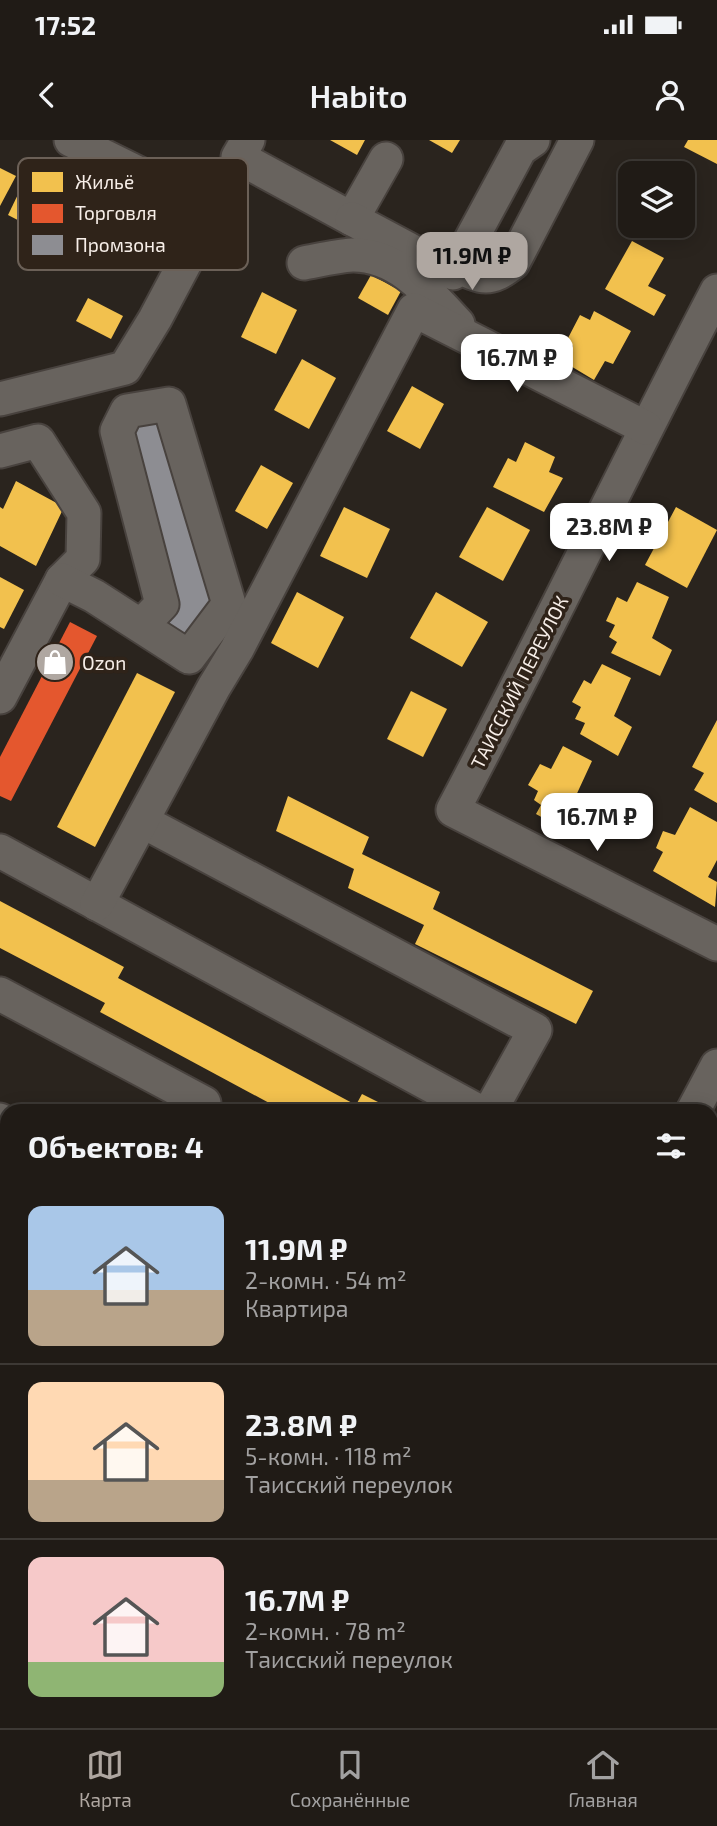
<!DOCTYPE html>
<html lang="ru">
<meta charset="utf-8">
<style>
:root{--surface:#201b16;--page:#28241f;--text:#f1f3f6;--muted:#a2a1a1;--line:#3d3935;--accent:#afa7a1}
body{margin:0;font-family:"Exo 2",sans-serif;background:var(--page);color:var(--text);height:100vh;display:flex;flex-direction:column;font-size:26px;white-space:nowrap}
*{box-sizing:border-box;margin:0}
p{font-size:23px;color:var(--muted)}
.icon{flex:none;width:38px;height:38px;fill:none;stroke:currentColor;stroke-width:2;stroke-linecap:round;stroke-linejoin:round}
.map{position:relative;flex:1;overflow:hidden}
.sheet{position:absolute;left:0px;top:964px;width:718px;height:625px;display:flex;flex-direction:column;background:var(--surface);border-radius:21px 21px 0 0;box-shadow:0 4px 18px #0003,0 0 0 2px var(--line)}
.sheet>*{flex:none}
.buttons{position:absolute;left:618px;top:21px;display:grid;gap:14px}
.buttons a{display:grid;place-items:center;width:77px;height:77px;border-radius:14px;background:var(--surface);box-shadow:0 4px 18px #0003,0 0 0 2px var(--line);font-size:35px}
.price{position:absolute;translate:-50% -60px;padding:0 16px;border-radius:14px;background:#fff;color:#222;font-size:23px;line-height:46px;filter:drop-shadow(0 2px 4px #0008)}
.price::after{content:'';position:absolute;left:50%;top:42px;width:21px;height:16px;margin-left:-10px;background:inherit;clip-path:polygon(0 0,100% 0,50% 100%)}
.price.selected{background:var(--accent);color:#111}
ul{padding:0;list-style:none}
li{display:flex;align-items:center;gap:21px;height:175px;padding:0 28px}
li+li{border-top:2px solid var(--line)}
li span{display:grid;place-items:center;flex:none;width:196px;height:140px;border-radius:14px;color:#555}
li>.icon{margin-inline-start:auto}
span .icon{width:84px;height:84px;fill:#fffc;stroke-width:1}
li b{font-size:30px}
h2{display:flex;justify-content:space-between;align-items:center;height:84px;padding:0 28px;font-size:30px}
.status{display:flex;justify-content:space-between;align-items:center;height:49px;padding:0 35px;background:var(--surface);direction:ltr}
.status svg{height:19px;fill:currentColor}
header{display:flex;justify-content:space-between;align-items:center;height:91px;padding:0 28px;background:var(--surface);font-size:32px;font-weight:600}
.tabs{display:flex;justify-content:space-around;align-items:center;height:98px;border-top:2px solid var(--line);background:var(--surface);font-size:19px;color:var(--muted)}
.tabs a{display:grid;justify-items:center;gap:4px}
.tabs .selected{color:var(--accent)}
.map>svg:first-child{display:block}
.homes{fill:#f2c14e}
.shops{fill:#e4572e}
.industry{fill:#8d8d92}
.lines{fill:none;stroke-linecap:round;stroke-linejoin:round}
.minor-casing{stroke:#48423e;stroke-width:37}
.minor{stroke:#68635e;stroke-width:33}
.labels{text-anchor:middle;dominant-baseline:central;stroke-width:7;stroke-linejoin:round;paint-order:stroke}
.poi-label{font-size:19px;fill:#f7eee8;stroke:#2f2319;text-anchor:start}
.street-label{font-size:19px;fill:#f7eee8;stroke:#2f2319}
.key{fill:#2f2319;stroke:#6b6057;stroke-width:2}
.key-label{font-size:19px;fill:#f7eee8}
</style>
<div class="status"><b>17:52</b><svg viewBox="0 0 49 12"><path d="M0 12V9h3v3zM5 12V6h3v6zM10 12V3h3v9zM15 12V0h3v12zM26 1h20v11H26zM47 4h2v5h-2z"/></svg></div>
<header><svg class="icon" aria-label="back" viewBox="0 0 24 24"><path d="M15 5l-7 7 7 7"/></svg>Habito<svg class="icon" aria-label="person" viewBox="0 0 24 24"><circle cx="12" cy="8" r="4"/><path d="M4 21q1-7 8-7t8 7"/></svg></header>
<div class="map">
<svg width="717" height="1588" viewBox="0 0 717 1588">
<rect width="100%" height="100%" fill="#2a241e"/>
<g class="homes">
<polygon points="330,0 365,0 357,15"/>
<polygon points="429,0 460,0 452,13"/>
<polygon points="688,0 717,0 717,24 684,7"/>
<polygon points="0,28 16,36 0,66"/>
<polygon points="24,42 57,58 41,92 8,75"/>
<polygon points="632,101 664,118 648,146 666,155 654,176 605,149"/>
<polygon points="371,135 401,151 388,175 358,158"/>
<polygon points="262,152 297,170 276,214 241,197"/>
<polygon points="88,158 123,176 111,199 76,181"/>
<polygon points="594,171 631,191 613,224 605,221 594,240 564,222 573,206 567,200 580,175 590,180"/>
<polygon points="302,219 336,238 309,289 274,270"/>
<polygon points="412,246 444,264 420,309 387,291"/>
<polygon points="525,302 555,317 549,332 563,338 544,372 493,347 508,318 516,322"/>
<polygon points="261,325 293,343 267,389 235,371"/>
<polygon points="16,341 64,367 36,426 0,406 0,367 3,369"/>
<polygon points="344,367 390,389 367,438 320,416"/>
<polygon points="487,367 530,390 503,441 459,417"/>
<polygon points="676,367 717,390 687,448 645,425"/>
<polygon points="0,437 24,450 4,489 0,487"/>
<polygon points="637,442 669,457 652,498 672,510 660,536 611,513 617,502 609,497 615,485 606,481 617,457 627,462"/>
<polygon points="297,452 344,477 318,528 271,503"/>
<polygon points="436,452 488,482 462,527 410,498"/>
<polygon points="602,524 631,538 614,576 632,587 618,616 580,594 585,583 575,579 581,567 572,562 584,540 591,544"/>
<polygon points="137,533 175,552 95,707 57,687"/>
<polygon points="411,551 447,569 423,617 387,599"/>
<polygon points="717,580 717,663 694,650 704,633 692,627"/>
<polygon points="563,606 592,621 561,688 536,674 541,665 534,660 538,651 528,645 540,624 551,629"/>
<polygon points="288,656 369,697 362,714 440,752 433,769 593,851 576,884 415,804 424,785 348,748 354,729 276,691"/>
<polygon points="690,667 717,682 717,720 708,737 717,742 715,767 653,731 663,712 656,708 663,691 675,695"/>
<polygon points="0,761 124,827 118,838 356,965 362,954 396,971 284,971 100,872 105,863 0,808"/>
</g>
<g class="shops">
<polygon points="70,482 97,496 11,661 0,656 0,617"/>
<polygon points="713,1037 717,1039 717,1186 710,1198 710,1042"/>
<polygon points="0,1083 7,1087 7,1148 0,1144"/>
</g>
<polygon class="industry" points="158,272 210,461 187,504 162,489 125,281"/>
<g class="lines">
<defs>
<g id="minor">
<polyline points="248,0 238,17 352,79 386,19"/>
<polyline points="352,79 453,133 520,9 533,0"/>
<path d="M304,123C320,120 337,116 352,115C398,114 429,153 458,184"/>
<path d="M457,125C482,139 490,141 513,123L577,0"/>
<path d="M717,151C627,323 544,498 453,670L717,804"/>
<polyline points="0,259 125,228 155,179 213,70 71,0"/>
<polyline points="0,311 38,301 84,373 83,419 62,440 0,557"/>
<polyline points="62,440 94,456 189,517 229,464 169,264 127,271 117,291 162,464 141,486"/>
<polyline points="142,681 535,890 490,971"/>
<polyline points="0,711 478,971"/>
<polyline points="97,764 214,547 237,509 414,170 646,288"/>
<polyline points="0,854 204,963"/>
<polyline points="693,971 717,926"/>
<polyline points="0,980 7,984"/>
<polyline points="0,1062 7,1066"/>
<polyline points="0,1162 7,1166"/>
<polyline points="710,1226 717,1214"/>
<polyline points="710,1252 717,1255"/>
<polyline points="710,1300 717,1287"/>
<polyline points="0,1303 7,1290"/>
<polyline points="710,1340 717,1344"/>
<polyline points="0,1520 7,1505"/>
</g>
</defs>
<use href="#minor" class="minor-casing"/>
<use href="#minor" class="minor"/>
</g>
<defs>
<symbol id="shop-disc" viewBox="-11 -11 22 22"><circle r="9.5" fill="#afa7a1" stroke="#2f2319"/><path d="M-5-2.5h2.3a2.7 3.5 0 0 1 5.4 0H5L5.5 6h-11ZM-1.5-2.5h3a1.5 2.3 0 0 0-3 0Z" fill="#fff"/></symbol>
</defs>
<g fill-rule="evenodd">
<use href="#shop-disc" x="33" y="500" width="44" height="44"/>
</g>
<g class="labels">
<g class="poi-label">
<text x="82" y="522">Ozon</text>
</g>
<g class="street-label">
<text transform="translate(519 542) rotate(-63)">ТАИССКИЙ ПЕРЕУЛОК</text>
</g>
</g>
<rect x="18" y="18" width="230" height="112" rx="10" class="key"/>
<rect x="32" y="32" width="31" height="20" fill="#f2c14e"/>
<rect x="32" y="64" width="31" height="19" fill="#e4572e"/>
<rect x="32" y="95" width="31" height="20" fill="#8d8d92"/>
<g class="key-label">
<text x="75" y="49">Жильё</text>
<text x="75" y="80">Торговля</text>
<text x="75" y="112">Промзона</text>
</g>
</svg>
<div class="buttons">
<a><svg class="icon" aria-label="layers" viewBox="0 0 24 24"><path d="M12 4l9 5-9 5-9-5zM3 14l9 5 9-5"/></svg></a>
</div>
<b class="price selected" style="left:472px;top:152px">11.9M ₽</b>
<b class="price" style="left:517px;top:254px">16.7M ₽</b>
<b class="price" style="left:609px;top:423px">23.8M ₽</b>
<b class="price" style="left:597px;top:713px">16.7M ₽</b>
<section class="sheet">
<h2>Объектов: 4<svg class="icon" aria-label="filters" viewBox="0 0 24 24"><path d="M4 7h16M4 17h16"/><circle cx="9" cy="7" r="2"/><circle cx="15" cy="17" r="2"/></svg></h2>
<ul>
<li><span style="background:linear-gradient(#a9c7e8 60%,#b9a48a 0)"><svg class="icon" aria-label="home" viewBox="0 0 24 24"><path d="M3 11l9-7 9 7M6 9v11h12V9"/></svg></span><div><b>11.9M ₽</b><p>2-комн. · 54 m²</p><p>Квартира</p></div></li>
<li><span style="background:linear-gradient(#ffd9b3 70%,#b9a48a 0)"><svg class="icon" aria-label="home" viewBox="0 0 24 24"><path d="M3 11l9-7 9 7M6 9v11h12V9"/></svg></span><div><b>23.8M ₽</b><p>5-комн. · 118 m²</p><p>Таисский переулок</p></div></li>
<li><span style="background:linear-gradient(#f6c9c9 75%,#8fb573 0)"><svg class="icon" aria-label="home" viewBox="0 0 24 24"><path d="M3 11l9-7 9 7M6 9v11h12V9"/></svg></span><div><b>16.7M ₽</b><p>2-комн. · 78 m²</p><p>Таисский переулок</p></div></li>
</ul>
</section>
</div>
<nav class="tabs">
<a class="selected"><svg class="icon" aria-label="map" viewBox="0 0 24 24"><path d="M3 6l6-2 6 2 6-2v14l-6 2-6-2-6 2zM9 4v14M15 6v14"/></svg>Карта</a>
<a><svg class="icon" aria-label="saved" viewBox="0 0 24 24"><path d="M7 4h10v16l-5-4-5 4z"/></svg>Сохранённые</a>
<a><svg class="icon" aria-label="home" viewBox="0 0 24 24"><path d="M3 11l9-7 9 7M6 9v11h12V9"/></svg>Главная</a>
</nav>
